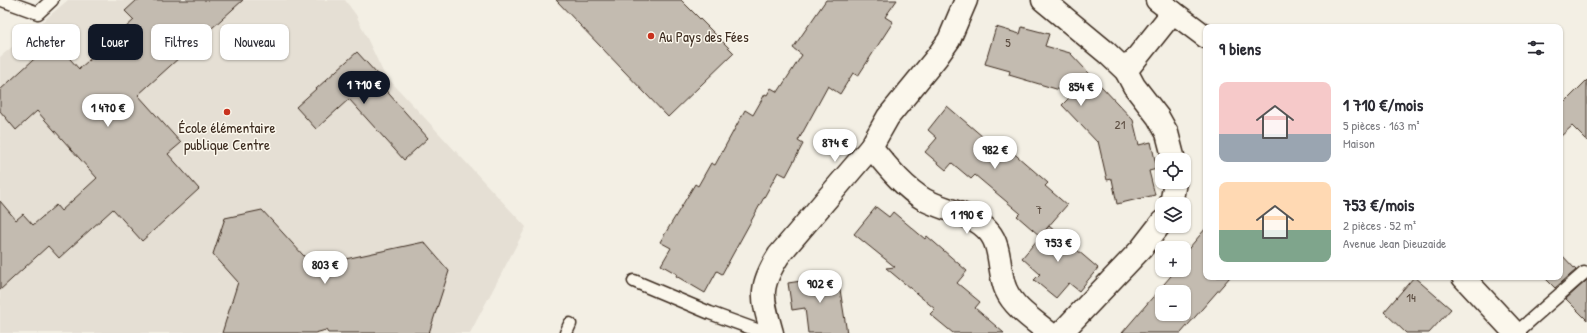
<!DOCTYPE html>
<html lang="fr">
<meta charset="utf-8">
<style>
:root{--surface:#fff;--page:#f7f7f7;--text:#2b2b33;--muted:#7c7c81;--accent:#111827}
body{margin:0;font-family:"Patrick Hand",sans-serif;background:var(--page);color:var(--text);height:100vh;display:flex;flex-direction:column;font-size:15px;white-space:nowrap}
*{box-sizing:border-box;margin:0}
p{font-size:13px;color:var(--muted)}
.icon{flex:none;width:22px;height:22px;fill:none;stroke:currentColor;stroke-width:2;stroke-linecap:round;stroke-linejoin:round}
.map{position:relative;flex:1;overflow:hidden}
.details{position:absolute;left:1203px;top:24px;width:360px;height:256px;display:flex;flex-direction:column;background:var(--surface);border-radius:8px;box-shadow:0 1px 3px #0004}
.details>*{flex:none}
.guide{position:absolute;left:12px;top:24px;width:380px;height:36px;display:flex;gap:8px}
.controls{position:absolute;left:1155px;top:153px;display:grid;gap:8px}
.controls a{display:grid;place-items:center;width:36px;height:36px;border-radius:8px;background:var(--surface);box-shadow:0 1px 3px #0004;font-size:20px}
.price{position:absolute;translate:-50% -34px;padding:0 9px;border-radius:14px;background:#fff;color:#222;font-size:13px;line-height:26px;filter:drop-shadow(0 1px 2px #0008)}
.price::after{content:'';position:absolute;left:50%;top:24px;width:12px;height:9px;margin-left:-6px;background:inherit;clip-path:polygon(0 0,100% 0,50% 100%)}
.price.active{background:var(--accent);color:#fff}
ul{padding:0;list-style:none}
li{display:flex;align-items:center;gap:12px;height:100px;padding:0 16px}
li span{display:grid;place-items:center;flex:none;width:112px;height:80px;border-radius:8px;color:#555}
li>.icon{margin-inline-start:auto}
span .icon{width:48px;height:48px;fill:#fffc;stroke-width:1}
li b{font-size:17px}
h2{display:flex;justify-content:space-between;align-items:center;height:48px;padding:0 16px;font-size:17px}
.chip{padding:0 14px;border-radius:8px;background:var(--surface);box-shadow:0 1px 3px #0004;font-size:14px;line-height:36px}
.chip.active{background:var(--accent);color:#fff}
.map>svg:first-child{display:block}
.built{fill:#e5dfd4}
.building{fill:#c3bbb0;stroke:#3b2a1e;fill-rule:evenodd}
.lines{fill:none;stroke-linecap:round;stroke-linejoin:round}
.lane-casing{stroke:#3b2a1e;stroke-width:15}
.street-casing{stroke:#3b2a1e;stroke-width:25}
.secondary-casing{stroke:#3b2a1e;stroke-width:25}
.lane{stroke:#fbf7ec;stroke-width:12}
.street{stroke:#fbf7ec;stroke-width:22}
.secondary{stroke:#fbf7ec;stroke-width:22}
.poi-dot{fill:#c8321e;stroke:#fbf7ec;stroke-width:1.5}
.labels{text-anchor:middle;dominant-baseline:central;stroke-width:3;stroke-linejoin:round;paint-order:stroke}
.number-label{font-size:13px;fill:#5d4e42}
.poi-label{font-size:15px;fill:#3b2a1e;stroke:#fbf7ec;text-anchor:start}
</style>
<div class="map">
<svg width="1587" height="333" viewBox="0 0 1587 333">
<rect width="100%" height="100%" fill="#f3efe4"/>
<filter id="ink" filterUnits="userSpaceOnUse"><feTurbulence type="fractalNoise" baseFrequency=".025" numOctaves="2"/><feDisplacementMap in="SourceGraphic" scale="8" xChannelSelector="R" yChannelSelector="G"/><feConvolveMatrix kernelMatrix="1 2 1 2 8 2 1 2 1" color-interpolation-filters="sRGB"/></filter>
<g filter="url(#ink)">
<polygon class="built" points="68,0 345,0 356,15 384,74 526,227 470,333 0,333 0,57"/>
<g class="building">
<polygon points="137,0 243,0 138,95 181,143 168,154 199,189 142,241 113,209 59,258 48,246 0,290 0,201 16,220 23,214 33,225 56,205 61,211 97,178 37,111 16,130 0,111 0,90 54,41 79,69 134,20 125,11"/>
<polygon points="556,0 681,0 734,53 668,117"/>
<polygon points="826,0 897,0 885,17 893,22 858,76 853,73 840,94 828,86 798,141 803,144 786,176 778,172 722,274 717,271 705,293 676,276 677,274 661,265 671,248 660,242 695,184 698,186 711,163 715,165 745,110 753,115 765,94 767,95 771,88 778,92 802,55 793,48"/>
<polygon points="996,27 1020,34 1022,27 1049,34 1045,46 1070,53 1133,120 1139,145 1151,142 1157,169 1149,171 1155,195 1117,204 1112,179 1107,180 1098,141 1097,142 1062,105 1073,94 1009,75 1010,71 985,64"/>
<polygon points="357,52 377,74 374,77 428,138 404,160 349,99 316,129 296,107"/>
<polygon points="1587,80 1587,141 1572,126 1560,137 1560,107"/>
<polygon points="947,106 997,149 1002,143 1048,183 1045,186 1067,205 1040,236 1017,216 1020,213 975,175 971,179 952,163 946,170 925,152 937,138 928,130"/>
<polygon points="876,207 889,217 893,212 925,239 927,236 967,271 957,283 980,302 975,308 1004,333 953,333 930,314 935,309 886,268 895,267 854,234"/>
<polygon points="262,210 313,266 424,242 449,271 429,333 328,333 326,330 315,333 222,333 238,282 213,254 225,218"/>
<polygon points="1049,226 1098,268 1079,291 1069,283 1056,298 1034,280 1040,274 1022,258"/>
<path d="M1206,228V277H1230L1181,333H1122L1176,270H1184V254ZM1162,292H1184V314H1162Z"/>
<polygon points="1560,253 1576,270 1555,288 1544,277 1560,277"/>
<polygon points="828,277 838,277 847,333 808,333 805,308 792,310 788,283"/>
<polygon points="1414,277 1451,309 1429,333 1406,333 1384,312"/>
<polygon points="1587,280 1587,320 1566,299"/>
</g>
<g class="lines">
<defs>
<g id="lane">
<polyline points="2,0 38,13 52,0"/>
<polyline points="634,281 710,313 765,333"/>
<polyline points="566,333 570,324"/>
<polyline points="1516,333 1584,273"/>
</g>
<g id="street">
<polyline points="1043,0 1107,53 1126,71 1134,86 1158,117 1167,133 1174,160"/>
<polyline points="1126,71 1173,12"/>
<path d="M871,147C886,165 904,188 925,200C946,211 973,213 989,232C1002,247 998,273 1006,290C1014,308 1035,321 1049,333"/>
<polyline points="1171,204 1175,182"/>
<path d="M772,333C762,297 758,288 779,255L871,147L888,117L937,57L949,40L966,0"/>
<polyline points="1061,333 1141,249 1162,222"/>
</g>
<g id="secondary">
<polyline points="1157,0 1206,37"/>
<polyline points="1463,277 1515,333"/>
</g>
</defs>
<use href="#lane" class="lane-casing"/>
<use href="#street" class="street-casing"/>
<use href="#secondary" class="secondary-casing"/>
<use href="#lane" class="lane"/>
<use href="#street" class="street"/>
<use href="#secondary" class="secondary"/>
</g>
</g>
<g class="poi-dot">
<circle cx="651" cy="36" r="4"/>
<circle cx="227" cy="112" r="4"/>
</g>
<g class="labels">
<g class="number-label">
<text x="1008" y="42">5</text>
<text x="1120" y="124">21</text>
<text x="1039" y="209">7</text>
<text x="1411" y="297">14</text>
</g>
<g class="poi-label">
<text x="659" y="36">Au Pays des Fées</text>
<text x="227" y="127" text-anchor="middle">École élémentaire<tspan x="227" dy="17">publique Centre</tspan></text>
</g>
</g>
</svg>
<div class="controls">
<a><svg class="icon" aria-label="locate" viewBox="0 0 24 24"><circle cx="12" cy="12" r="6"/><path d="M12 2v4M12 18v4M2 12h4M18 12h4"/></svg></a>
<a><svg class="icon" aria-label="layers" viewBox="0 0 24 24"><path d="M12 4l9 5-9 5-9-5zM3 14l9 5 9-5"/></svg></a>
<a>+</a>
<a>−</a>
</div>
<b class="price active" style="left:364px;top:105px">1 710 €</b>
<b class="price" style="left:1081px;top:107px">854 €</b>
<b class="price" style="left:108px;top:128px">1 470 €</b>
<b class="price" style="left:835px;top:163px">874 €</b>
<b class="price" style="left:995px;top:170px">982 €</b>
<b class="price" style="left:967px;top:235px">1 190 €</b>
<b class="price" style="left:1058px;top:263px">753 €</b>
<b class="price" style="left:325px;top:285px">803 €</b>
<b class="price" style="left:820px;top:304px">902 €</b>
<div class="guide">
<a class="chip">Acheter</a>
<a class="chip active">Louer</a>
<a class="chip">Filtres</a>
<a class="chip">Nouveau</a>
</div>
<section class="details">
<h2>9 biens<svg class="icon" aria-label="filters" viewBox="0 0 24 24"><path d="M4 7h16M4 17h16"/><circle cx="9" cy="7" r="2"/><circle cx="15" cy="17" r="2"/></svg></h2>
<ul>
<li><span style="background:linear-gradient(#f6c9c9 65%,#9aa5b1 0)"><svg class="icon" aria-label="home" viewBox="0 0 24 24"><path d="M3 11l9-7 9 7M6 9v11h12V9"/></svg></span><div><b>1 710 €/mois</b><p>5 pièces · 163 m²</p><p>Maison</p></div></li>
<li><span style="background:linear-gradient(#ffd9b3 60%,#7fa58c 0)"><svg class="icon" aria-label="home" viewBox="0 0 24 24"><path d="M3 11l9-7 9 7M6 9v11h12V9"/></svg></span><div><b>753 €/mois</b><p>2 pièces · 52 m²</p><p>Avenue Jean Dieuzaide</p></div></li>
</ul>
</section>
</div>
